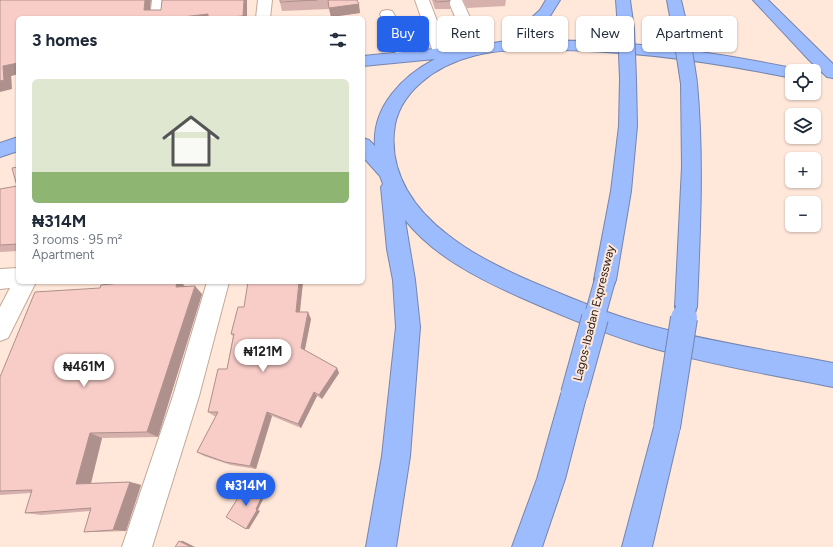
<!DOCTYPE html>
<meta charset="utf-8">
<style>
:root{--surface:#fff;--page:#f6f6f7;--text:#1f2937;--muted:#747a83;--line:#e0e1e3;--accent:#2563eb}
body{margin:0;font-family:Figtree,sans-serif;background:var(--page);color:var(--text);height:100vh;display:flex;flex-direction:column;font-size:15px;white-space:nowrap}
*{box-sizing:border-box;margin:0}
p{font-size:13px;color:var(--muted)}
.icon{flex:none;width:22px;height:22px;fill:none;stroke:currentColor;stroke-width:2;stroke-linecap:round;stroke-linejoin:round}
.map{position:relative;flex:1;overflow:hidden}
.drawer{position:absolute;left:16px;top:16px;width:349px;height:268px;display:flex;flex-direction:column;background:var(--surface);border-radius:6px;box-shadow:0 1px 3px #0004}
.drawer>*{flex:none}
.banner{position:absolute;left:377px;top:16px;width:380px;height:36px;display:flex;gap:8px}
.fabs{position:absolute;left:785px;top:64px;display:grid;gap:8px}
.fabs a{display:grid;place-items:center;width:36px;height:36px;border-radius:6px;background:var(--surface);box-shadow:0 1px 3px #0004;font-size:20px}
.price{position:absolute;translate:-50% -34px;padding:0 9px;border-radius:14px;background:#fff;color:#222;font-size:13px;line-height:26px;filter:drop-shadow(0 1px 2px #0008)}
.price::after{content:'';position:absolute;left:50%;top:24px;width:12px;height:9px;margin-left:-6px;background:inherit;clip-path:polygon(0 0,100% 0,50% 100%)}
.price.active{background:var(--accent);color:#fff}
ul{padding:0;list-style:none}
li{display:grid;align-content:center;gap:8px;height:212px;padding:0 16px}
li+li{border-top:1px solid var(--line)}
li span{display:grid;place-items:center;height:124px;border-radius:6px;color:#555}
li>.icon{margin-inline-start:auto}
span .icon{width:72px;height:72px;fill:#fffc;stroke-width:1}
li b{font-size:17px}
h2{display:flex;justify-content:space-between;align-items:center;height:48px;padding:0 16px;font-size:17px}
.pill{padding:0 14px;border-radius:6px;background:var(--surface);box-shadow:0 1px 3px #0004;font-size:14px;line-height:36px}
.pill.active{background:var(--accent);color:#fff}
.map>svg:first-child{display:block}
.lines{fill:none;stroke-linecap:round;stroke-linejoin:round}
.minor-casing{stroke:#c4a999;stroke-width:2}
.highway-casing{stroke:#7585ae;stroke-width:2}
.minor{fill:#fff;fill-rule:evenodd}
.highway{fill:#9dbcfe;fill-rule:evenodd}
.highway-bridge-far2-casing{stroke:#7585ae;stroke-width:18;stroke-linecap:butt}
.highway-bridge-far1-casing{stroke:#7585ae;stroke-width:22;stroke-linecap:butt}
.highway-bridge-casing{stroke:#7585ae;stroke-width:28;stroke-linecap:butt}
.highway-bridge-far2{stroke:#9dbcfe;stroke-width:16}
.highway-bridge-far1{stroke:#9dbcfe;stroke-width:20}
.highway-bridge{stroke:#9dbcfe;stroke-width:26}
.wall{fill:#d5b0ac}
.shaded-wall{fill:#ae908c}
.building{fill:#f8cdc8;stroke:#ae908c}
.labels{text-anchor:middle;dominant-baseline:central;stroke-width:4;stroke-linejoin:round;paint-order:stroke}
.street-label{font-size:12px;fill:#2b201a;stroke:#ffe7da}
</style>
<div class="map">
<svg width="833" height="547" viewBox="0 0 833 547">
<rect width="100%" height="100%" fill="#ffe7da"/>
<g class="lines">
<defs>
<g id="minor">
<polygon points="152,0 166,0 164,18 150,18"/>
<polygon points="258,0 272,0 270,18 256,18"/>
<polygon points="415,0 429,0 449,52 447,55 441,57 435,55 433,52"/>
<polygon points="448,0 462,0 485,50 483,53 477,55 471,53 469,50"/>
<polygon points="387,10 392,11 394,14 413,56 411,59 405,61 399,59 397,56 380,14 382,11"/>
<polygon points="18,268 18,282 36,282 8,338 0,341 0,307 10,288 0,289 0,269"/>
<polygon points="207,282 229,282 199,396 152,547 122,547 173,396"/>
</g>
<g id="highway">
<path d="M546,0H560L550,16L523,41C613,38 704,50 792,68L799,71H792V78C713,62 632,50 550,50C525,50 498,49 473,56C437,65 397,92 394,132C390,175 415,210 448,235C476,257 509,272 542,286C578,301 614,316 652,326C711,342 773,351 833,363V387C773,375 712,365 652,348C608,335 565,317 522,298C479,279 435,257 405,220L415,280L420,327L410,456L396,547H366L382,456L396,327L393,280L387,249L381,187L383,184L380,176L363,157V138L369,140L375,146C372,106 403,76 435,59L363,66V56L454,47L460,50L481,45L506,41L540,10Z"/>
<polygon points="616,0 630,0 634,29 631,32 626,34 621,32 618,29"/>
<polygon points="667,0 681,0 690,38 687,41 682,43 677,41 674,38"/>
<polygon points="753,0 768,0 833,64 833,78 827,77 809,60"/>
<polygon points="628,74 634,75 636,79 637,126 631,191 616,280 613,287 605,290 597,287 594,280 611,191 619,126 620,79 622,75"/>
<path d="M689,78L695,79L697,83C704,158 700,232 697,307L694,314L686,317L678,314L675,307L682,167L681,83L683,79Z"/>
<polygon points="18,137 18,151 0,157 0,143"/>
<polygon points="574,381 583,385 587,394 565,479 542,547 512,547 537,479 561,394 565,385"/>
<polygon points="667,414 676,418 680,427 652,547 622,547 654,427 658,418"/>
</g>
</defs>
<use href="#minor" class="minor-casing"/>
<use href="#highway" class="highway-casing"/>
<use href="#minor" class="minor"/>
<use href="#highway" class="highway"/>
<defs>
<g id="highway-bridge-far2">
<polyline points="626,29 628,79"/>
<polyline points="682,38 689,83"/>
</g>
<g id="highway-bridge-far1">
<polyline points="594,319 605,280"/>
<polyline points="684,319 686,307"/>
</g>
<g id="highway-bridge">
<polyline points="574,394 595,318"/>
<polyline points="667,427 684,318"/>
</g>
</defs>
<use href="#highway-bridge-far2" class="highway-bridge-far2-casing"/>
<use href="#highway-bridge-far1" class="highway-bridge-far1-casing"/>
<use href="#highway-bridge" class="highway-bridge-casing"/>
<use href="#highway-bridge-far2" class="highway-bridge-far2"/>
<use href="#highway-bridge-far1" class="highway-bridge-far1"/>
<use href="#highway-bridge" class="highway-bridge"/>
</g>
<g class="wall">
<polygon points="0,0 150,10 161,10 247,0 247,18 18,18 18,74 11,76 12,89"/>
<polygon points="280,0 357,0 360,13 331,17 329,9 282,11 280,2"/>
<polygon points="432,0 450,0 450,9 435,9"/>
<polygon points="463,0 506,0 505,6 467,8"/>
<polygon points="18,167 18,251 0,252 0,189 17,186"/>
<polygon points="181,282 185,286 202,294 158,437 102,438 91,483 130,482 141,485 126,531 98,532 84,532 90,511 41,515 25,513 31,493 0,495 0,377"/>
<polygon points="303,282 300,312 311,319 305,350 337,368 339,373 322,399 317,396 301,428 272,416 256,469 231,465 204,456 197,452 216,416 214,416 208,412 227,369 233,336 231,334 244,307"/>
</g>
<g class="shaded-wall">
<polygon points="145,0 151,0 149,18 144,10"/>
<polygon points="244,0 247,0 247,18 244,18 243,16"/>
<polygon points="359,4 360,13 331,17 329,8"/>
<polygon points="208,14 210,18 174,18"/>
<polygon points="18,63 18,74 11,76 12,89 0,92 0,81 3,66"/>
<polygon points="177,282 181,282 185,287 176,287"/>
<polygon points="299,282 303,282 299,318 296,312"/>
<polygon points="195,286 202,294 158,437 147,432"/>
<polygon points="308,312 311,319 304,353 301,348"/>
<polygon points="337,368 339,373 322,399 319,395"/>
<polygon points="314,392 317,396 301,428 298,424"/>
<polygon points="267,412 272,416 256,469 250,466"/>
<polygon points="90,433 102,438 90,487 76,484"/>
<polygon points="130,482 141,485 126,531 113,530"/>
<polygon points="246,485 266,493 258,510 260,511 249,529 246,529"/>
<polygon points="179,541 183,541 195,547 191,547"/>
</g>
<g class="building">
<polygon points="0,0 145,0 144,10 161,10 162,0 244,0 243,16 218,18 208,18 208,14 174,18 18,18 18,63 3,66 4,80 0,81"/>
<polygon points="280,0 317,0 280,2"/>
<polygon points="328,0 357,0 359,4 329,8"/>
<polygon points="435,0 450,0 450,1 436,2"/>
<polygon points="18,167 18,244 0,245 0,189 17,186 12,168"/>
<polygon points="131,282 177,282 176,287 195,286 147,432 90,433 76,484 130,482 113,530 84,532 91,508 25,513 32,490 0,491 0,377 35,292 100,288 101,285"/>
<polygon points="248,282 299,282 296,312 308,312 301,348 337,368 319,395 314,392 298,424 267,412 250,466 225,462 197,452 218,412 208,412 218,369 227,369 234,334 231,334 238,307 244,307"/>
<polygon points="246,485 264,492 256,509 257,510 246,529 226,517"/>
<polygon points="179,541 191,547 175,547"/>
</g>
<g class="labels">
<g class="street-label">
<text transform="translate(594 313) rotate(-76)">Lagos-Ibadan Expressway</text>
</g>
</g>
</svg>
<div class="fabs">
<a><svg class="icon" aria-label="locate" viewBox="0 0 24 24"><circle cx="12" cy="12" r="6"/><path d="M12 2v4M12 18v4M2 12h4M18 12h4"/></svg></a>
<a><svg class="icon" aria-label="layers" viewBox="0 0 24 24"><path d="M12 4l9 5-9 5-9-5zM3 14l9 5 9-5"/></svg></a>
<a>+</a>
<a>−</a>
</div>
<b class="price" style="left:263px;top:373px">₦121M</b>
<b class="price" style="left:84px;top:388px">₦461M</b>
<b class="price active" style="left:246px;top:507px">₦314M</b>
<div class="banner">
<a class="pill active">Buy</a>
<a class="pill">Rent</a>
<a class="pill">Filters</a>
<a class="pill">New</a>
<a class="pill">Apartment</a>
</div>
<section class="drawer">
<h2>3 homes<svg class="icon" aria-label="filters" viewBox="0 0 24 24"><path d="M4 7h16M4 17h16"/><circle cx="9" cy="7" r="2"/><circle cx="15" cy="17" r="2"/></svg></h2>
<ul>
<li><span style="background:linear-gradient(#dfe7d0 75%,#8fb573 0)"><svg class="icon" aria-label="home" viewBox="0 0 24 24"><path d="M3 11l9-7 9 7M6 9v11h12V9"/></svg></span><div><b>₦314M</b><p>3 rooms · 95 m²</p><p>Apartment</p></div></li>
</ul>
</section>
</div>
